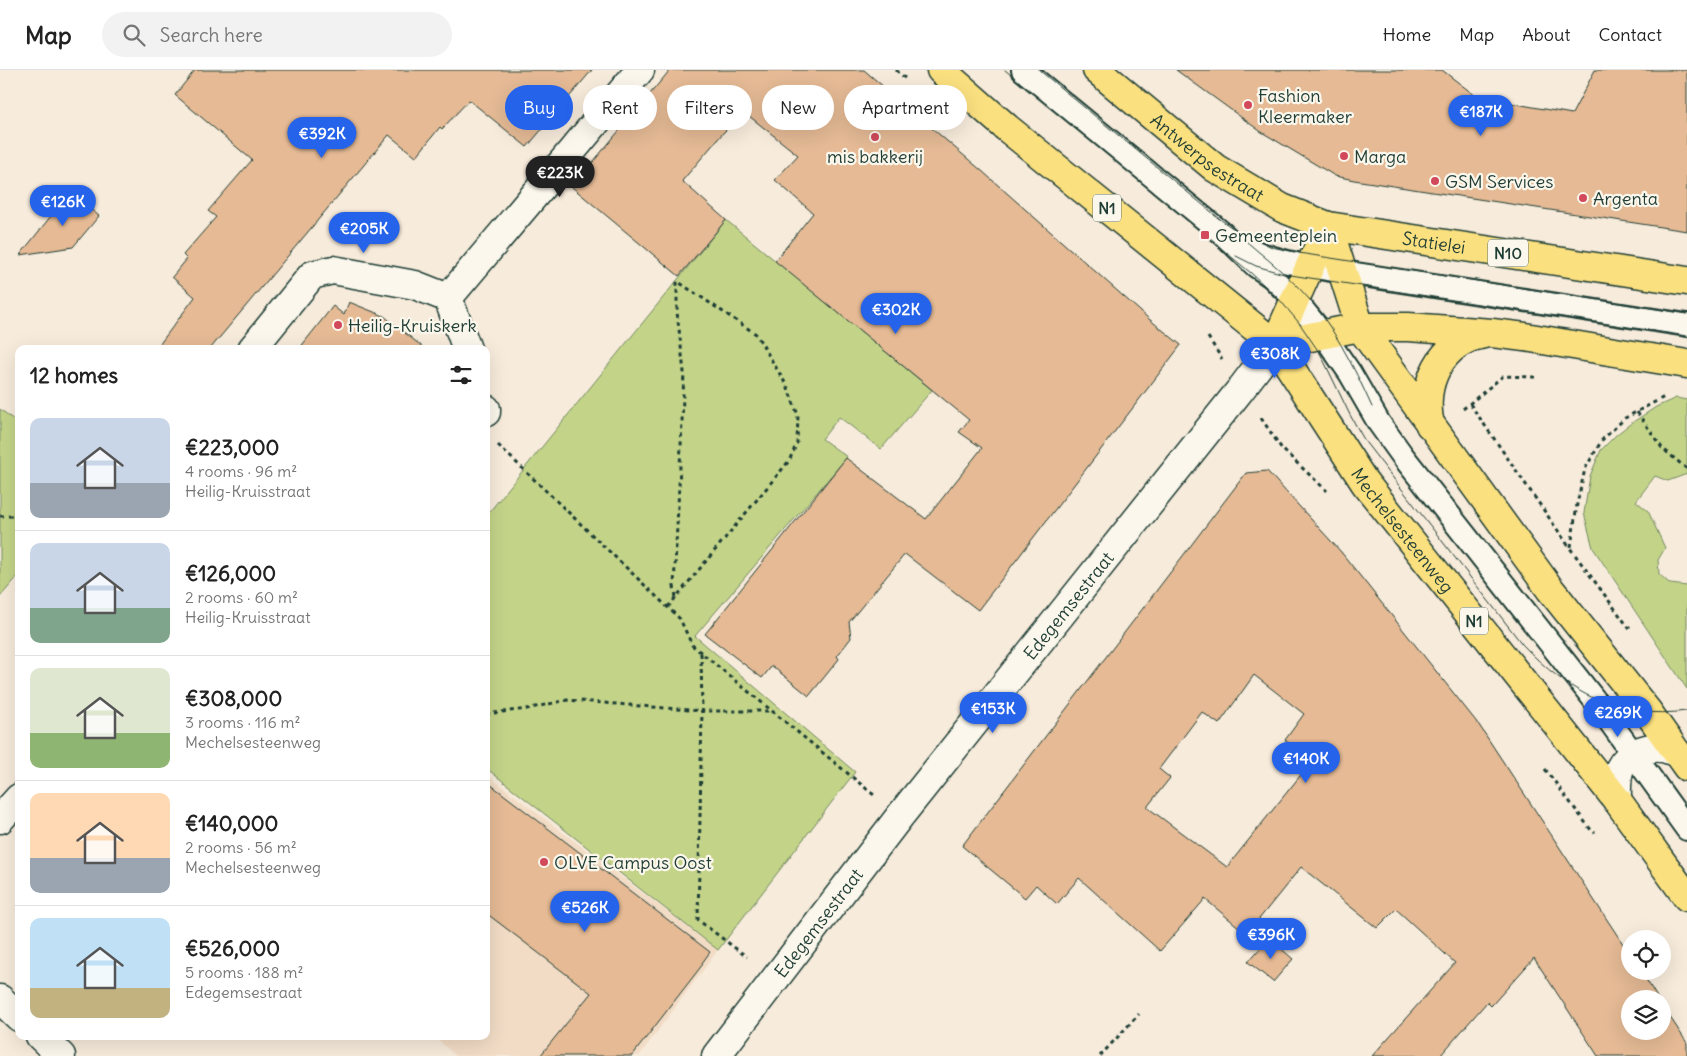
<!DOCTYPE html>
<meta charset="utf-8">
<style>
:root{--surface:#fff;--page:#f2f2f2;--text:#222;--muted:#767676;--line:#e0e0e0;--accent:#2563eb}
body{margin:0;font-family:Delius,sans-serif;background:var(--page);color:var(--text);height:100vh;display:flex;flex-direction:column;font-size:19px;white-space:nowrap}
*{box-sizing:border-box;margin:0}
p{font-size:16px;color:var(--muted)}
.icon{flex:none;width:28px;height:28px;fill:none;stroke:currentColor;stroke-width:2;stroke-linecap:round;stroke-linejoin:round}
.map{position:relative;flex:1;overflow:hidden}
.details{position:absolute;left:15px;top:275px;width:475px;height:695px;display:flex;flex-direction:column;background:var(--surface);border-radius:10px;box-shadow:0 5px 20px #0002}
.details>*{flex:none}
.top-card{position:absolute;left:505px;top:15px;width:475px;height:45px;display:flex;gap:10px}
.fabs{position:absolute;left:1621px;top:860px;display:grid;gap:10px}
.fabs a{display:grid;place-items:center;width:50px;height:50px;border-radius:50%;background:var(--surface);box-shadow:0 5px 20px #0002;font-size:25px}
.price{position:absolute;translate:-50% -42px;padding:0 11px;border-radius:18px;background:var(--accent);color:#fff;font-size:16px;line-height:32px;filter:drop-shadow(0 1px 2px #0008)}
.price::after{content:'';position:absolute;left:50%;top:30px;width:15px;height:11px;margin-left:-8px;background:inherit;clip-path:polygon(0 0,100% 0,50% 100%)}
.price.selected{background:#222;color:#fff}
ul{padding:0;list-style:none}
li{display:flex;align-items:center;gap:15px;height:125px;padding:0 15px}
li+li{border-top:1px solid var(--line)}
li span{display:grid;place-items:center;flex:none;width:140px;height:100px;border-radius:10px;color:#555}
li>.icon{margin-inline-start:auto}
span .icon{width:60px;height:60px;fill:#fffc;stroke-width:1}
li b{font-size:21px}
h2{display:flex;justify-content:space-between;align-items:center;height:60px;padding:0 15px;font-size:21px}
.tag{padding:0 18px;border-radius:22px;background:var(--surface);box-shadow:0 5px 20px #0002;font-size:18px;line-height:45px}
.tag.selected{background:var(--accent);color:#fff}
header{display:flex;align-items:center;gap:30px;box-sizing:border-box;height:70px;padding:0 25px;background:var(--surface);border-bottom:1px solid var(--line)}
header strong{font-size:24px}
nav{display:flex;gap:28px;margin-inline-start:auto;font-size:18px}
.search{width:350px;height:45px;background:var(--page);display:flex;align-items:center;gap:12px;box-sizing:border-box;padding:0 18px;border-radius:28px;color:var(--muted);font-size:19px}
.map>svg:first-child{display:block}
.built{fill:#f2dcc6}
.green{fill:#c3d489;stroke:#71885e}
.building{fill:#e5ba95;stroke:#1f3d34;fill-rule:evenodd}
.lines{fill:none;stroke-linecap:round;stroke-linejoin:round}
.lane-casing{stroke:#1f3d34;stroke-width:26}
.street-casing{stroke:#1f3d34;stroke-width:31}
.secondary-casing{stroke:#1f3d34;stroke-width:31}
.primary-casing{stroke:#1f3d34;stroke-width:31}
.path{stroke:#1f3d34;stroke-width:3;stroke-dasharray:4 4;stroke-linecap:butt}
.lane{stroke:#fbf7ec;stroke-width:22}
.street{stroke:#fbf7ec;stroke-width:28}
.secondary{stroke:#fbf7ec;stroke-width:28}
.primary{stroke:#fbe080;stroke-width:28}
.tram{stroke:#1f3d34;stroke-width:1}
.poi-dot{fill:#d1495b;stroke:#fbf7ec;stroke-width:2}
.labels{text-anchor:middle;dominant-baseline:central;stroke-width:4.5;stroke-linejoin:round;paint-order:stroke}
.shield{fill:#fbf7ec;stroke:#61756b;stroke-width:1}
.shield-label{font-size:16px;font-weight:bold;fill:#1f3d34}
.poi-label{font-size:18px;fill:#1f3d34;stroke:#fbf7ec;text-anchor:start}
.street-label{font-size:18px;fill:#1f3d34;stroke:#fbf7ec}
</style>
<header>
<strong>Map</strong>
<div class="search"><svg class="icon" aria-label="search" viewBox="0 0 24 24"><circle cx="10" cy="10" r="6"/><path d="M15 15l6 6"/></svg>Search here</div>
<nav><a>Home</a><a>Map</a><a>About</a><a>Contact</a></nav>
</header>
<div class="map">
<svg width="1687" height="986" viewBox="0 0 1687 986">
<rect width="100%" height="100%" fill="#f7ebdb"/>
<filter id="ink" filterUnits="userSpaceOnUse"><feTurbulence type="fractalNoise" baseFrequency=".02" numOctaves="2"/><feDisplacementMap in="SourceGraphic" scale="10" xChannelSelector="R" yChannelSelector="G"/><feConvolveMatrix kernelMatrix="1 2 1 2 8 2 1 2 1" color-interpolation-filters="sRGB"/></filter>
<g filter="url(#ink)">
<polygon class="built" points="486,704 718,880 639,986 456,986 433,966 486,966"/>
<g class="green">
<polygon points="726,150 932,320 881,379 839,347 822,369 847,387 695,566 855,702 718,880 486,698 486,446"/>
<polygon points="1676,328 1687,330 1687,404 1668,411 1655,406 1636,431 1648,441 1665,478 1658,490 1659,504 1670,514 1687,516 1687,619 1593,478 1584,443 1590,406 1601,380 1616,365 1630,354 1656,337"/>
<polygon points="0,339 19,354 19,505 0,527"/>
</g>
<g class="building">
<polygon points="195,0 592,0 527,77 469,30 442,59 440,57 416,87 389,65 210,279 156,279 195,227 172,207 187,189 183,185 216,147 208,141 252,90 175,25"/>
<polygon points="670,0 864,0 982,101 1149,249 1181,275 978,540 905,484 849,552 851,568 837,586 839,589 809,626 772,596 762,608 705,564 846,388 926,449 982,378 959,362 969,350 775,191 813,143 775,110 798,85 744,42 723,63 682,111 726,150 679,206 572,117"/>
<polygon points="1176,0 1442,0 1498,43 1505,32 1572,44 1595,0 1687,0 1687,161 1354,110 1335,106 1260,61"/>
<polygon points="70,122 99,146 73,177 20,185"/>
<polygon points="349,232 384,246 425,279 299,279 333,236 344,245"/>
<path d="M1267,401L1341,482L1479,655L1625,877L1630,884V901H1641L1658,929H1630V961H1662V935L1687,973V986H1598L1534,888L1491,936L1487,932L1440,986H1372L1455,893L1396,839L1377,858L1301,797L1247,864L1205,829L1160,881L1079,808L1057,834L1036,815L1025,828L962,776L1246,403ZM1254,605L1304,644L1285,670L1312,691L1227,797L1147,737L1170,708L1159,699L1202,642L1219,654Z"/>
<polygon points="486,711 710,882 702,893 703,894 632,986 540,986 591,923 486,843"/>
<polygon points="1269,868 1293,889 1273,912 1248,892"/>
</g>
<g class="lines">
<defs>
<g id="lane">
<polyline points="1023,0 1222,163 1256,196 1272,207 1295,230 1323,264 1350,303 1379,353 1402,385 1593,628 1687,759"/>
<path d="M1240,174C1271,192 1309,196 1343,202L1687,255"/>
</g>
<g id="street">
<polyline points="448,228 640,0"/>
<polyline points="252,279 312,205 333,200 415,215 448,228 467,279"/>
<polyline points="486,339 486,342"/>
<path d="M1617,730C1617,720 1616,708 1620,698C1627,684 1646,676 1661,678C1666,678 1672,681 1677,683"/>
<polyline points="0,749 19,728"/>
<polyline points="0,929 19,947"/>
<polyline points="40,966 61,986"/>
</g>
<g id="secondary">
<path id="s1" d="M716,986L900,746L1241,319L1275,274"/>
</g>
<g id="primary">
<path id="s2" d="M941,0L1007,58L1275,274L1365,413L1617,730L1687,827"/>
<path id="s3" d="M1097,0L1215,98L1282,138L1328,156L1687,211"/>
<polyline points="1328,156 1360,257 1550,519 1648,642 1687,697"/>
<polyline points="1275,274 1360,257 1408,257 1492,263 1525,267 1687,294"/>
<polyline points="1275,274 1328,156"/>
<path d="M1430,355C1421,314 1440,272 1484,264"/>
</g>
</defs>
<use href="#lane" class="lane-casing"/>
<use href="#street" class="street-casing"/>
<use href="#secondary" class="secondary-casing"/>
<use href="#primary" class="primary-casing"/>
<g class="path">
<polyline points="896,0 906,9"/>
<polyline points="1208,267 1222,289"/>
<polyline points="1470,334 1570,478 1632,562"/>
<polyline points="1463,339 1503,306 1535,307"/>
<polyline points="1637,342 1662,378 1687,399"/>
<polyline points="1261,348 1282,379 1327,421"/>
<polyline points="498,375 680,549 692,575 874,725"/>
<polyline points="0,446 19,446"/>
<polyline points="1571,477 1577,434 1585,399 1602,370 1625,348 1666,326"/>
<polyline points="676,527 674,516 681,376 684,302 677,242 677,211"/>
<polyline points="668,537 789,391 797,373 798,345 787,316 756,264 677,211"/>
<polyline points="701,583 702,641 698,850 747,887"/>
<polyline points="486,644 527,639 567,630 702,641 771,641"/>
<polyline points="1545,699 1591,760 1595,763"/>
<polyline points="1100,986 1139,944"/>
</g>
<use href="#lane" class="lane"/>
<use href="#street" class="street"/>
<use href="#secondary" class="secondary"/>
<use href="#primary" class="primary"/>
<g class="tram">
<path d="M1005,0L1251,203L1279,229L1300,254L1321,285L1350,345L1366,373L1522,574C1568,623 1618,650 1687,641"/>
<polyline points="1039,0 1220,149"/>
<polyline points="1214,145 1234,159 1272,177 1299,183 1687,244"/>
<path d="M1239,165C1259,183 1281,199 1300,219C1332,252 1353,295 1372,337"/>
<polyline points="1236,186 1256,196 1284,204 1687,266"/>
</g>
</g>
</g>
<g class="poi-dot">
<circle cx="1248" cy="35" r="5"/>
<circle cx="875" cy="67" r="5"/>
<circle cx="1344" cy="86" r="5"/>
<circle cx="1435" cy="111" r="5"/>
<circle cx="1583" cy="128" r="5"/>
<rect x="1200" y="160" width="10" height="10" rx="2.5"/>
<circle cx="338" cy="255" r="5"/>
<circle cx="544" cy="792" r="5"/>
</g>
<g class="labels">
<g class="shield">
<rect x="1093" y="124.5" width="28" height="27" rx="4"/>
<rect x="1488" y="169.5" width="40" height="27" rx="4"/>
<rect x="1460" y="537.5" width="28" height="27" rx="4"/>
</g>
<g class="shield-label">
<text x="1107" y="138">N1</text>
<text x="1508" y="183">N10</text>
<text x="1474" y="551">N1</text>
</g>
<g class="poi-label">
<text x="1258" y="25">Fashion<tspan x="1258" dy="21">Kleermaker</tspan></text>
<text x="875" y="86" text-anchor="middle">mis bakkerij</text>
<text x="1354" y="86">Marga</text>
<text x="1445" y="111">GSM Services</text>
<text x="1593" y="128">Argenta</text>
<text x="1215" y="165">Gemeenteplein</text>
<text x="348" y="255">Heilig-Kruiskerk</text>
<text x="554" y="792">OLVE Campus Oost</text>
</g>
<g class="street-label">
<text stroke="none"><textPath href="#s3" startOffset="141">Antwerpsestraat</textPath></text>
<text stroke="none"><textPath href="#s3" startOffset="388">Statielei</textPath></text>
<text stroke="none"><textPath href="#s2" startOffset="658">Mechelsesteenweg</textPath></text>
<text stroke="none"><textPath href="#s1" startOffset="572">Edegemsestraat</textPath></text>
<text stroke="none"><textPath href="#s1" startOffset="168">Edegemsestraat</textPath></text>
</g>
</g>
</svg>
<div class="fabs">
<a><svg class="icon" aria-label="locate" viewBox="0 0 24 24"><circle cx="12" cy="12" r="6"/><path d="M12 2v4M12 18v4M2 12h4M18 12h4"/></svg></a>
<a><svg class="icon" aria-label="layers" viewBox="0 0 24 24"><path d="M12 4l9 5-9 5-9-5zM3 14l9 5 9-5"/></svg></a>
</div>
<b class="price" style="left:1481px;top:67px">€187K</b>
<b class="price" style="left:322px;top:89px">€392K</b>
<b class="price selected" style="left:560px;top:128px">€223K</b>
<b class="price" style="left:63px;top:157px">€126K</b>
<b class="price" style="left:364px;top:184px">€205K</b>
<b class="price" style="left:896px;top:265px">€302K</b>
<b class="price" style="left:1275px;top:309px">€308K</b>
<b class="price" style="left:993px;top:664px">€153K</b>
<b class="price" style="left:1618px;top:668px">€269K</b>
<b class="price" style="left:1306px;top:714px">€140K</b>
<b class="price" style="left:585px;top:863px">€526K</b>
<b class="price" style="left:1271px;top:890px">€396K</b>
<div class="top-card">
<a class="tag selected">Buy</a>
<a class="tag">Rent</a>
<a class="tag">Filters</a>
<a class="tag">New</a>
<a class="tag">Apartment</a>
</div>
<section class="details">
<h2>12 homes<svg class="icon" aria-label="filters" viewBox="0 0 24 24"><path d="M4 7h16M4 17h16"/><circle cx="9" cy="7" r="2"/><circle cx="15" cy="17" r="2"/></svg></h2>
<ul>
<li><span style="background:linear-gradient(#c9d6e8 65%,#9aa5b1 0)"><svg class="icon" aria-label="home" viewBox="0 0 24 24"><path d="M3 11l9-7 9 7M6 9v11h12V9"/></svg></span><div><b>€223,000</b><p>4 rooms · 96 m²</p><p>Heilig-Kruisstraat</p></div></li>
<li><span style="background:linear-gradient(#c9d6e8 65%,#7fa58c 0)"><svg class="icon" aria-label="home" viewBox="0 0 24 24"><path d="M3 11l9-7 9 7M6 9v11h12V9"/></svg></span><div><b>€126,000</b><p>2 rooms · 60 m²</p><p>Heilig-Kruisstraat</p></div></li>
<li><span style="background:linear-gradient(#dfe7d0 65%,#8fb573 0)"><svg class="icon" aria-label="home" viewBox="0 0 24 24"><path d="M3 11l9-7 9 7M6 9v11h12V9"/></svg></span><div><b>€308,000</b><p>3 rooms · 116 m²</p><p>Mechelsesteenweg</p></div></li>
<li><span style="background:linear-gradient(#ffd9b3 65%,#9aa5b1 0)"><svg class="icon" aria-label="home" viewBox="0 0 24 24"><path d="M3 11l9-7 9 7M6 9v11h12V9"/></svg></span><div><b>€140,000</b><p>2 rooms · 56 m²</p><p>Mechelsesteenweg</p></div></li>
<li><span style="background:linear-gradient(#bfe0f5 70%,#c2b280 0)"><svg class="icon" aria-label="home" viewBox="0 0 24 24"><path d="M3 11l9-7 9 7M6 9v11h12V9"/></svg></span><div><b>€526,000</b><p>5 rooms · 188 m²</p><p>Edegemsestraat</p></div></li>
</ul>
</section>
</div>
